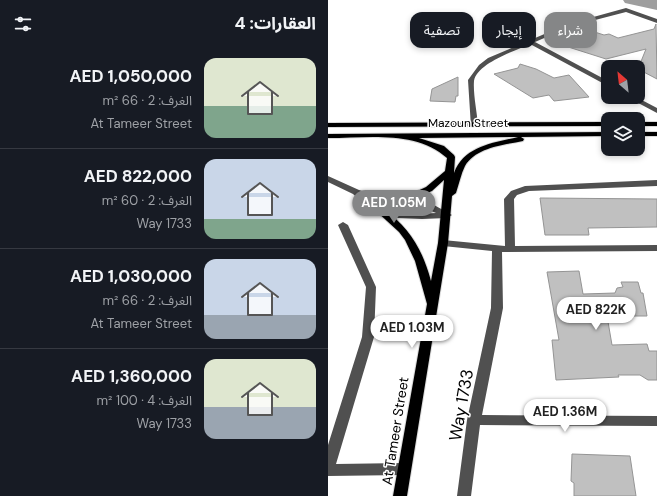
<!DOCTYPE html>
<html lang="ar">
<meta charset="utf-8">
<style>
:root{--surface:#171b24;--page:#242831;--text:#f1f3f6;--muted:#9ea1a6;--line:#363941;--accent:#858687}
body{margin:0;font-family:"DM Sans","Noto Sans Arabic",sans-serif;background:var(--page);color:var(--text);direction:rtl;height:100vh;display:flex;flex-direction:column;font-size:15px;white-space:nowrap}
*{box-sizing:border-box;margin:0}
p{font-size:13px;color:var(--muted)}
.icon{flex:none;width:22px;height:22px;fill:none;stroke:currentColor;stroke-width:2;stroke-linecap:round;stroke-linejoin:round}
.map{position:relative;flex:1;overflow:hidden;direction:ltr}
.sheet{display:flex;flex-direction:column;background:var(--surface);width:328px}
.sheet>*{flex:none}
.hud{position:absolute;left:12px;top:12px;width:257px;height:36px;direction:rtl;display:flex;gap:8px}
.needle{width:26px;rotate:332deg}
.controls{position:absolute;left:273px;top:60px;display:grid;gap:8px}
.controls a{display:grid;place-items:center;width:44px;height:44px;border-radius:8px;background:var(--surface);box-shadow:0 2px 6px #0003;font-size:20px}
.price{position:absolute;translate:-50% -34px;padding:0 9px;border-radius:14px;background:#fff;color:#222;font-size:13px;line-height:26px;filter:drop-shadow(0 1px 2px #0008)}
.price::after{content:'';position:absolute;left:50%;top:24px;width:12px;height:9px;margin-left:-6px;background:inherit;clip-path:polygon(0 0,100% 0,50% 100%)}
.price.selected{background:var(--accent);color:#fff}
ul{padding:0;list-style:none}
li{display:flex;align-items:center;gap:12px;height:100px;padding:0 12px}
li+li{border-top:1px solid var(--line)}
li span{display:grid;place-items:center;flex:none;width:112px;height:80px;border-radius:12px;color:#555}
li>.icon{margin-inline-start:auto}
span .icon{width:48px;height:48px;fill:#fffc;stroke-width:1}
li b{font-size:17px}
h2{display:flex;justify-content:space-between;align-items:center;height:48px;padding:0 12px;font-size:17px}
.pill{padding:0 14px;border-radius:12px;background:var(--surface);box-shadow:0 2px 6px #0003;font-size:14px;line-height:36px}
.pill.selected{background:var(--accent);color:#fff}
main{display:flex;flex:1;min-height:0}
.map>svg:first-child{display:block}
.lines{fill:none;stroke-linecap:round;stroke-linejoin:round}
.river{fill:#9e9e9e;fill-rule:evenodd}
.building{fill:#c0c0c0;stroke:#949494}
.major-casing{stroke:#dbdbdb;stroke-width:2}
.minor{fill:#505050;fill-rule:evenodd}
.major{fill:#000;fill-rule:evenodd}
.labels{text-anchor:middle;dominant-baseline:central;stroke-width:3;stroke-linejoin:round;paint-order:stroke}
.far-street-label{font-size:12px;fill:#000;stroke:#fff}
.street-label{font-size:14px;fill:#000;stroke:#fff}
.near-street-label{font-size:17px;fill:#000;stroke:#fff}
</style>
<main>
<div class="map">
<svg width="329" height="496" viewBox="0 0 329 496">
<rect width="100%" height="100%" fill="#fff"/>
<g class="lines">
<polygon class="river" points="295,0 329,0 329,10 297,3"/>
</g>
<g class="building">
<polygon points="328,24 329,79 310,69 318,49 278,59 234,45 256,40 244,35 248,26 276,35 281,34 290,38 326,29"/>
<polygon points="192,64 208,69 226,78 241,75 261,97 226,101 221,95 205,98 166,74 190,68"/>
<polygon points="130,77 130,96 128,96 127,102 102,101 104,89"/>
<polygon points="212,198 329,199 329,227 260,228 261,235 217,235"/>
<polygon points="251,271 255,294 287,293 289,288 295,287 293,282 310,282 313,293 315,293 319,316 279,316 284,345 319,344 321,351 329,351 329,380 320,380 312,375 290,375 291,377 228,380 224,340 231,340 219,272"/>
<polygon points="244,454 302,456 308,496 246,496 246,483 243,481"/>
</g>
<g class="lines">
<defs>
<g id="major">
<polygon points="280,122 280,126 0,127 0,123"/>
<rect x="310" y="122" width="19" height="4"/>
<path d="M280,132V136L193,137L196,139L195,141C176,145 148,147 137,166C133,174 131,184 128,193L124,196L120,243L79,496H65L99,304L87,261L77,240L71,232L47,210L52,207L55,208C82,229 94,248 103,281L110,243L116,180L104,191L72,205L69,206L64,203L98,187L117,171L119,158C88,130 39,138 0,138V134ZM190,137C165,143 136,146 126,173L127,157L126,155L116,146L91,138Z"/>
<rect x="310" y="132" width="19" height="4"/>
</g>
</defs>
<use href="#major" class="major-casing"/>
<g class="minor">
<path d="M298,8L329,19V23L298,12L244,26L207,42L280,81V86L202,44C187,51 149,63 146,81C145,94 149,112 150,125L149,127H143L140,80L151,65L160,58L240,24Z"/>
<polygon points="299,97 308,97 329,108 329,113"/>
<path d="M0,176L31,190L52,196L69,200L106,205L124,215L119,218L94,219L70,218L56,214L35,203L25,194L0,182ZM40,198L69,206L101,210L108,213C84,215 60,214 40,198Z"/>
<polygon points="329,180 329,186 201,191 189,195 186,199 187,246 329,245 329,251 174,252 175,308 154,415 329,416 329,426 152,425 143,496 129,496 139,420 163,308 164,251 115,246 110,243 115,240 177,246 176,199 183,191 197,186"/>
<polygon points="15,222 20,225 48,287 46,337 8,464 76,463 81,465 83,469 81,473 76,475 0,476 0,445 34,337 38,287 10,225"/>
</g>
<use href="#major" class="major"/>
</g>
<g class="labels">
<g class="far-street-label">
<text x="140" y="123">Mazoun Street</text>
</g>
<g class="street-label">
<text transform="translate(67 431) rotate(-81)">At Tameer Street</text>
</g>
<g class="near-street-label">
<text transform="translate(133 405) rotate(-80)">Way 1733</text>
</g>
</g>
</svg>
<div class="controls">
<a><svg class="needle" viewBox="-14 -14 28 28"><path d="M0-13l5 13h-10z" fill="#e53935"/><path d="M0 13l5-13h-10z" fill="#9ea1a6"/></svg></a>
<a><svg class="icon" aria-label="layers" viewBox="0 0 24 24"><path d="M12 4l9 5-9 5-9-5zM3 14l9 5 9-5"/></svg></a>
</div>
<b class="price selected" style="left:66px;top:224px">AED 1.05M</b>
<b class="price" style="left:268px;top:331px">AED 822K</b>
<b class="price" style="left:84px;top:349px">AED 1.03M</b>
<b class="price" style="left:237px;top:433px">AED 1.36M</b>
<div class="hud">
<a class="pill selected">شراء</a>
<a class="pill">إيجار</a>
<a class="pill">تصفية</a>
</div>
</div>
<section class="sheet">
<h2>العقارات: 4<svg class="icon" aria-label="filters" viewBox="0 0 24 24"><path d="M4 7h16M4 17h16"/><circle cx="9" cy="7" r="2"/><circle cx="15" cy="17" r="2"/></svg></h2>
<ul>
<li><span style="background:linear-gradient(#dfe7d0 60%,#7fa58c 0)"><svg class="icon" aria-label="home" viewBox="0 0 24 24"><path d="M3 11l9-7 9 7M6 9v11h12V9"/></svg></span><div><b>AED 1,050,000</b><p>الغرف: 2 · 66 m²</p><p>At Tameer Street</p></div></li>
<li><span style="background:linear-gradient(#c9d6e8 75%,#7fa58c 0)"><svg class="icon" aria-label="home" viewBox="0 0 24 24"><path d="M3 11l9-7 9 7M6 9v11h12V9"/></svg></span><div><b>AED 822,000</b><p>الغرف: 2 · 60 m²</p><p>Way 1733</p></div></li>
<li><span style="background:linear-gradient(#c9d6e8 70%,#9aa5b1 0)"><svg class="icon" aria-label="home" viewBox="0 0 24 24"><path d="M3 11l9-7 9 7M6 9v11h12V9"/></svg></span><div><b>AED 1,030,000</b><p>الغرف: 2 · 66 m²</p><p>At Tameer Street</p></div></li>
<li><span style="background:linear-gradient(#dfe7d0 60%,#9aa5b1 0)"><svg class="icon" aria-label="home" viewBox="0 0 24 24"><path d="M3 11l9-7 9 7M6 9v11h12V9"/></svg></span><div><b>AED 1,360,000</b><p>الغرف: 4 · 100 m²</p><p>Way 1733</p></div></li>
</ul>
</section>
</main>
